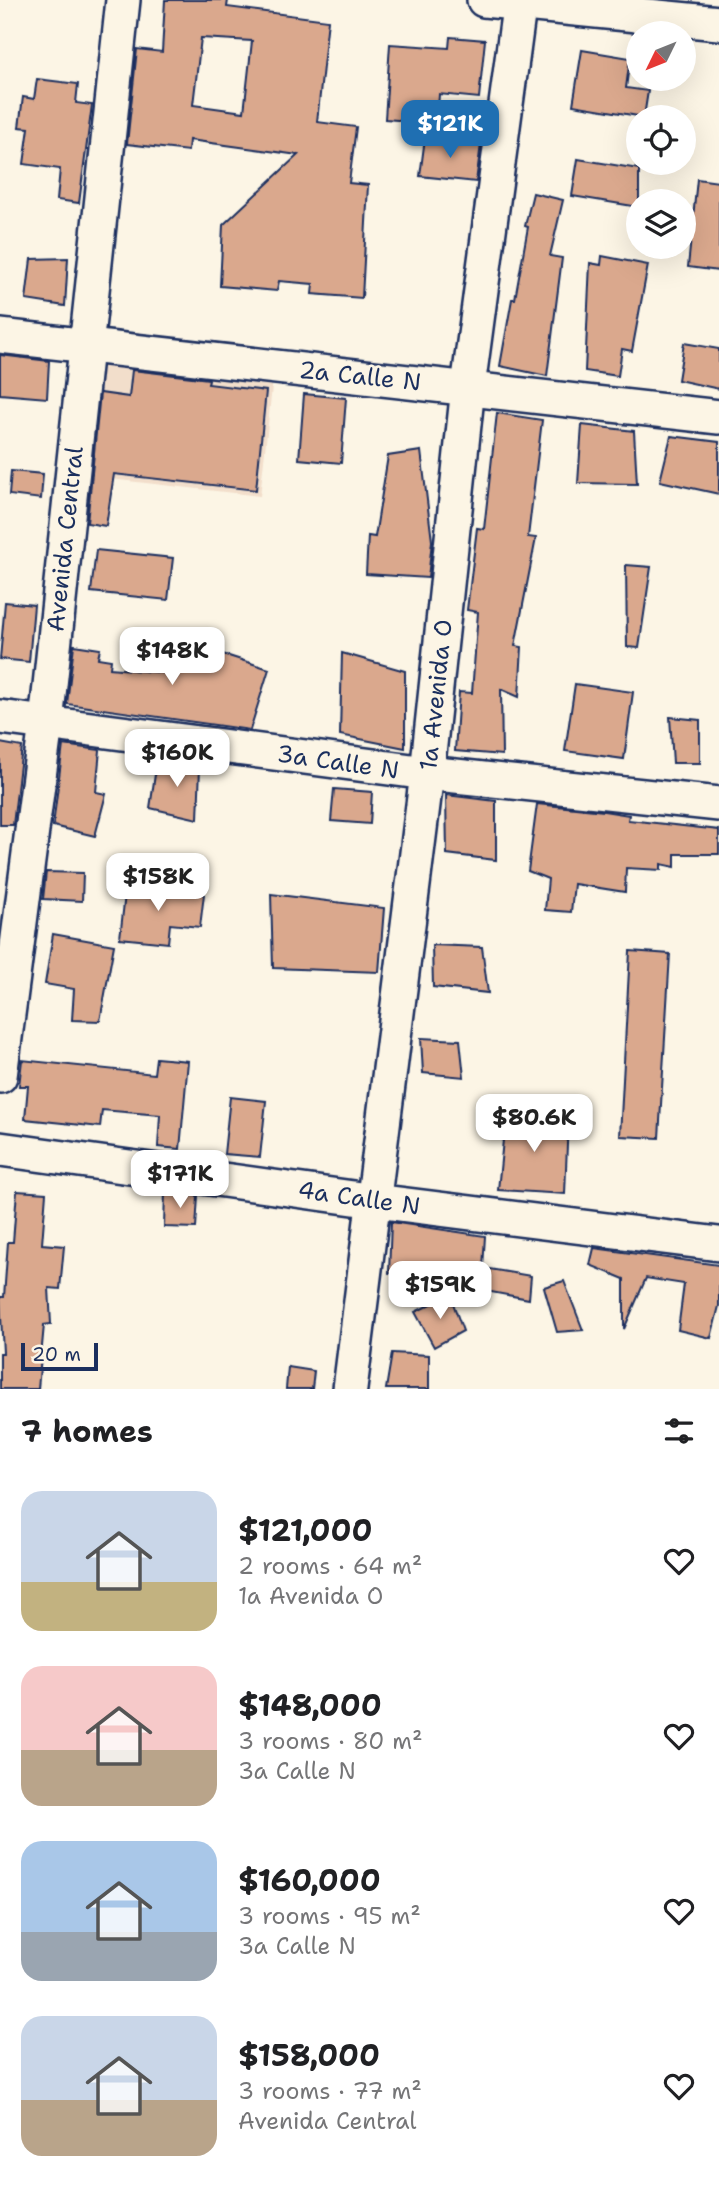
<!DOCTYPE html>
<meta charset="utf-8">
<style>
:root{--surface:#fff;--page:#f2f2f2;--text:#202124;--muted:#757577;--accent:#1f6fb2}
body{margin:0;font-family:"Shantell Sans",sans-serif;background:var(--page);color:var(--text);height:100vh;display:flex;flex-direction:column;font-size:26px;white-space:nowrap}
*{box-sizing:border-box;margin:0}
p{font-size:23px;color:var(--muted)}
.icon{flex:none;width:38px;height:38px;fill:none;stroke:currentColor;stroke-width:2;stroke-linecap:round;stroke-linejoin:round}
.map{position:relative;height:1389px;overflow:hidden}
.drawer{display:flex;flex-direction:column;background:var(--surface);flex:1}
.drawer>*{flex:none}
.needle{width:46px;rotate:227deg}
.buttons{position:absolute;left:626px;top:21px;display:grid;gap:14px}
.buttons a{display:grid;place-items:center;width:70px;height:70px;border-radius:50%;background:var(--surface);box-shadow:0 7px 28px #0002;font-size:35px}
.scale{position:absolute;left:21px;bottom:18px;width:77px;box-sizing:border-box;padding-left:7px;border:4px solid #1b2f5e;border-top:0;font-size:19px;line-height:24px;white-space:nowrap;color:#1b2f5e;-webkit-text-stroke:5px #fcf5e5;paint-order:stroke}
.price{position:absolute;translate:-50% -60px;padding:0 16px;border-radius:14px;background:#fff;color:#222;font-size:23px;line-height:46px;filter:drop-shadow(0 2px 4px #0008)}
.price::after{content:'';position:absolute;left:50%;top:42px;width:21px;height:16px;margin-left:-10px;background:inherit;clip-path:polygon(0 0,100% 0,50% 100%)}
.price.current{background:var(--accent);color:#fff}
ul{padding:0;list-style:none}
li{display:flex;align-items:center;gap:21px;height:175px;padding:0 21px}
li span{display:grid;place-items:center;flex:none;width:196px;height:140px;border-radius:21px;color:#555}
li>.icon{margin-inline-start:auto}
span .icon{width:84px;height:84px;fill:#fffc;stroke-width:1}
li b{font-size:30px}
h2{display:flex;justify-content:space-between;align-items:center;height:84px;padding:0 21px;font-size:30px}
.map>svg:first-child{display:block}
.built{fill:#f2decb}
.building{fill:#daa88d;stroke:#1b2f5e;stroke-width:2;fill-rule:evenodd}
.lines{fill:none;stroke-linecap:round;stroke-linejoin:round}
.minor-casing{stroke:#1b2f5e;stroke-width:38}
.minor{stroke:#fcf5e5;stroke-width:33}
.labels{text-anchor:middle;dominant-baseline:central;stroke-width:5;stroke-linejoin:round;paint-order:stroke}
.street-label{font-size:24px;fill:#1b2f5e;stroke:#fcf5e5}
</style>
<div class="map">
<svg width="719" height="1389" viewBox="0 0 719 1389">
<rect width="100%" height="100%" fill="#fcf5e5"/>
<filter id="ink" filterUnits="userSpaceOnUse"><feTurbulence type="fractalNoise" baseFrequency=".0143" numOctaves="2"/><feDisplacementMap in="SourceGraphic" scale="14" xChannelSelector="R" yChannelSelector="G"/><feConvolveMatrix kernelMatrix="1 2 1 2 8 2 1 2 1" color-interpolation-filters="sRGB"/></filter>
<g filter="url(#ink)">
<polygon class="built" points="96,358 273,378 260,496 84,476"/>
<g class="building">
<path d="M165,0H228L227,7L328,20L317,122L356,127L349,183L368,185L362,298L312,294L313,284L279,281L277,291L220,286L223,225L298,155L189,140L188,151L127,144L137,49L162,52ZM201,38L252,41L244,112L193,105Z"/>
<polygon points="450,37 485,40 479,98 439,94 437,123 385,119 390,44 449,48"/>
<polygon points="582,50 630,58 626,88 648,91 644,117 573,105"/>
<polygon points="37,79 78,84 76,103 92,105 79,203 57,200 60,169 24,164 29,128 19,127 23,97 34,99"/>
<polygon points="425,138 481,144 476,182 420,176"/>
<polygon points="578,159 639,169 639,207 572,196"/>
<polygon points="697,179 719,182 719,271 688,267"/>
<polygon points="533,193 563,200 550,256 562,258 547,376 500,366 512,299 515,299 528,227 525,226"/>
<polygon points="602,256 648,265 632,351 622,349 618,376 585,371 590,263 601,265"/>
<polygon points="68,258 65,306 26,300 31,259"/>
<polygon points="684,343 719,349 719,389 678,380"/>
<polygon points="0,355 49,361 47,398 0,394"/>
<polygon points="132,370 209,379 208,384 266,391 256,490 114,474 106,526 87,523 100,393 129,397"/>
<polygon points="304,394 346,398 341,463 299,459"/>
<polygon points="497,413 542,420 528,537 536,538 515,646 522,647 519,697 501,689 502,755 455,751 459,692 472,693 478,612 467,610 477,528 484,529"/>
<polygon points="582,425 634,431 637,484 578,483"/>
<polygon points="671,436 719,442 719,494 660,481"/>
<polygon points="421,451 432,541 428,578 366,574 368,536 375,537 388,456"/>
<polygon points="11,471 43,474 41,499 9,495"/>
<polygon points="96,550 173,558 168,600 91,592"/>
<polygon points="626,565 651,567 639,648 627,647"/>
<polygon points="5,602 34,605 29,662 0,659"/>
<polygon points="173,638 269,669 250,730 67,704 74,645 100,649 98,658 111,660 110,668 166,673"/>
<polygon points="342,653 405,671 405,748 340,735"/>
<polygon points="575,684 633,692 624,759 565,751"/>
<polygon points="670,717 700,720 700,763 673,763"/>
<polygon points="0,743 22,747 13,825 0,825"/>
<polygon points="63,745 100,750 96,792 106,794 95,836 53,826"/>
<polygon points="157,761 200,767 198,819 150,808"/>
<polygon points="334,789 372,792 370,824 331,821"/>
<polygon points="446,795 496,801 496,860 447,854"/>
<polygon points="537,804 604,811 629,815 628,820 719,830 719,854 675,854 675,867 661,864 661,870 626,868 625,892 574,884 571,912 545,910 548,879 528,871"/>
<polygon points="46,872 83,873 82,901 43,899"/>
<polygon points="126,885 204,894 200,927 170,924 168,943 120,938"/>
<polygon points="271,894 384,908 379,972 273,968"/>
<polygon points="53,934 114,945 100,1021 72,1020 74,989 45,984"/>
<polygon points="432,945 482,947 488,993 433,987"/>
<polygon points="630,951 670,954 659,1138 620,1136"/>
<polygon points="421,1038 460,1040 464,1077 423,1073"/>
<polygon points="156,1058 188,1061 180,1149 158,1147 160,1115 102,1110 100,1127 25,1119 28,1086 19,1086 22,1060 154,1074"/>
<polygon points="230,1097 266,1101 260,1157 224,1154"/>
<polygon points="506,1110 568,1119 565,1194 498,1190"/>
<polygon points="17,1191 46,1193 42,1244 64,1246 60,1289 49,1288 51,1324 44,1325 38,1389 0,1389 0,1353 3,1353 0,1297 4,1297 8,1242 13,1242"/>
<polygon points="165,1191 198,1196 196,1228 164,1227"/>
<polygon points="391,1222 485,1236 483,1268 531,1276 529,1299 389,1273"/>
<polygon points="594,1248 719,1265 719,1306 711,1338 678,1330 684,1284 646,1278 624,1329 624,1279 590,1265"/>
<polygon points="564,1281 583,1330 557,1332 544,1287"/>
<polygon points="450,1295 463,1331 434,1347 415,1312"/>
<polygon points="392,1353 429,1355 429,1389 386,1389"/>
<polygon points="288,1367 314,1371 312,1389 286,1389"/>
</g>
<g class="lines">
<defs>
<g id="minor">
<polyline points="484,0 719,23"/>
<polyline points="0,336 719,417"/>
<polyline points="0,717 427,773 719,804"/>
<polyline points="0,1076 46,723 123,0"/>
<polyline points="0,1149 375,1201 719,1244"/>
<polyline points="350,1389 427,773 468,387 520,0"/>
</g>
</defs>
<use href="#minor" class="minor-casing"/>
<use href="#minor" class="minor"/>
</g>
</g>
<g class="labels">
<g class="street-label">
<text transform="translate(360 376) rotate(6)">2a Calle N</text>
<text transform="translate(65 539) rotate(-84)">Avenida Central</text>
<text transform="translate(436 695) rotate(-84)">1a Avenida O</text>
<text transform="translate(338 762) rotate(8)">3a Calle N</text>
<text transform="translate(359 1198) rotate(8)">4a Calle N</text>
</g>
</g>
</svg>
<div class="buttons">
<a><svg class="needle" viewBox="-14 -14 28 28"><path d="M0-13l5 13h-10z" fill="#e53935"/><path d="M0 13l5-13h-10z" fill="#757577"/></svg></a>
<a><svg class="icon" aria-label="locate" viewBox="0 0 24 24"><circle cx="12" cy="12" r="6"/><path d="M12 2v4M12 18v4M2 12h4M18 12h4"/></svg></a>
<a><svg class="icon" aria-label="layers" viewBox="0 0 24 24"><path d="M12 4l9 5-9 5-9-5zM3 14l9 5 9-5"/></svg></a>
</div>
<div class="scale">20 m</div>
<b class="price current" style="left:450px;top:160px">$121K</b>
<b class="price" style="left:172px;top:687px">$148K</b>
<b class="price" style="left:177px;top:789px">$160K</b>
<b class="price" style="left:158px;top:913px">$158K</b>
<b class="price" style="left:534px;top:1154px">$80.6K</b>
<b class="price" style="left:180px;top:1210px">$171K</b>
<b class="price" style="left:440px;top:1321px">$159K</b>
</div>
<section class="drawer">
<h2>7 homes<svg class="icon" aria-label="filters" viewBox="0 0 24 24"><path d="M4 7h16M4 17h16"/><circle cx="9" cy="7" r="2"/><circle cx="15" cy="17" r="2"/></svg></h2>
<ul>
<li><span style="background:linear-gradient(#c9d6e8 65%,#c2b280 0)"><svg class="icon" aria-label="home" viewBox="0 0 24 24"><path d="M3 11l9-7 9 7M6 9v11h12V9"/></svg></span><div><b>$121,000</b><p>2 rooms · 64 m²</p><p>1a Avenida O</p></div><svg class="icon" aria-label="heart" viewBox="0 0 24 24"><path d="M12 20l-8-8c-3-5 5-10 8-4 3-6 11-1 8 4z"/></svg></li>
<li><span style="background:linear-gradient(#f6c9c9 60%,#b9a48a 0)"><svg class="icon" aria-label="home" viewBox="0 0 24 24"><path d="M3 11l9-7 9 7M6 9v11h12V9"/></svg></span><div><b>$148,000</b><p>3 rooms · 80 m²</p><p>3a Calle N</p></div><svg class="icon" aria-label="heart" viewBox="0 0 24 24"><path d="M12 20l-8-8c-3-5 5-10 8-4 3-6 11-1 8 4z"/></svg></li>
<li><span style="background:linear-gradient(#a9c7e8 65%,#9aa5b1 0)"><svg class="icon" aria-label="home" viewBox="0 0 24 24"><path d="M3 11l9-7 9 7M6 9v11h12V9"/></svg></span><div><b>$160,000</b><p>3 rooms · 95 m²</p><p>3a Calle N</p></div><svg class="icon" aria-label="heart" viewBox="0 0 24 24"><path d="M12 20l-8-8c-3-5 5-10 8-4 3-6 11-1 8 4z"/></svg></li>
<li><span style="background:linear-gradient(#c9d6e8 60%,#b9a48a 0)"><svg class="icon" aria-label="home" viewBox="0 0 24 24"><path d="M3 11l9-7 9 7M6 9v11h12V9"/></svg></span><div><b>$158,000</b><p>3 rooms · 77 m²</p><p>Avenida Central</p></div><svg class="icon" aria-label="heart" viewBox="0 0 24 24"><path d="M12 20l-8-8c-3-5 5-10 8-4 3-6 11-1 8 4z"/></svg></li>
</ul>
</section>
